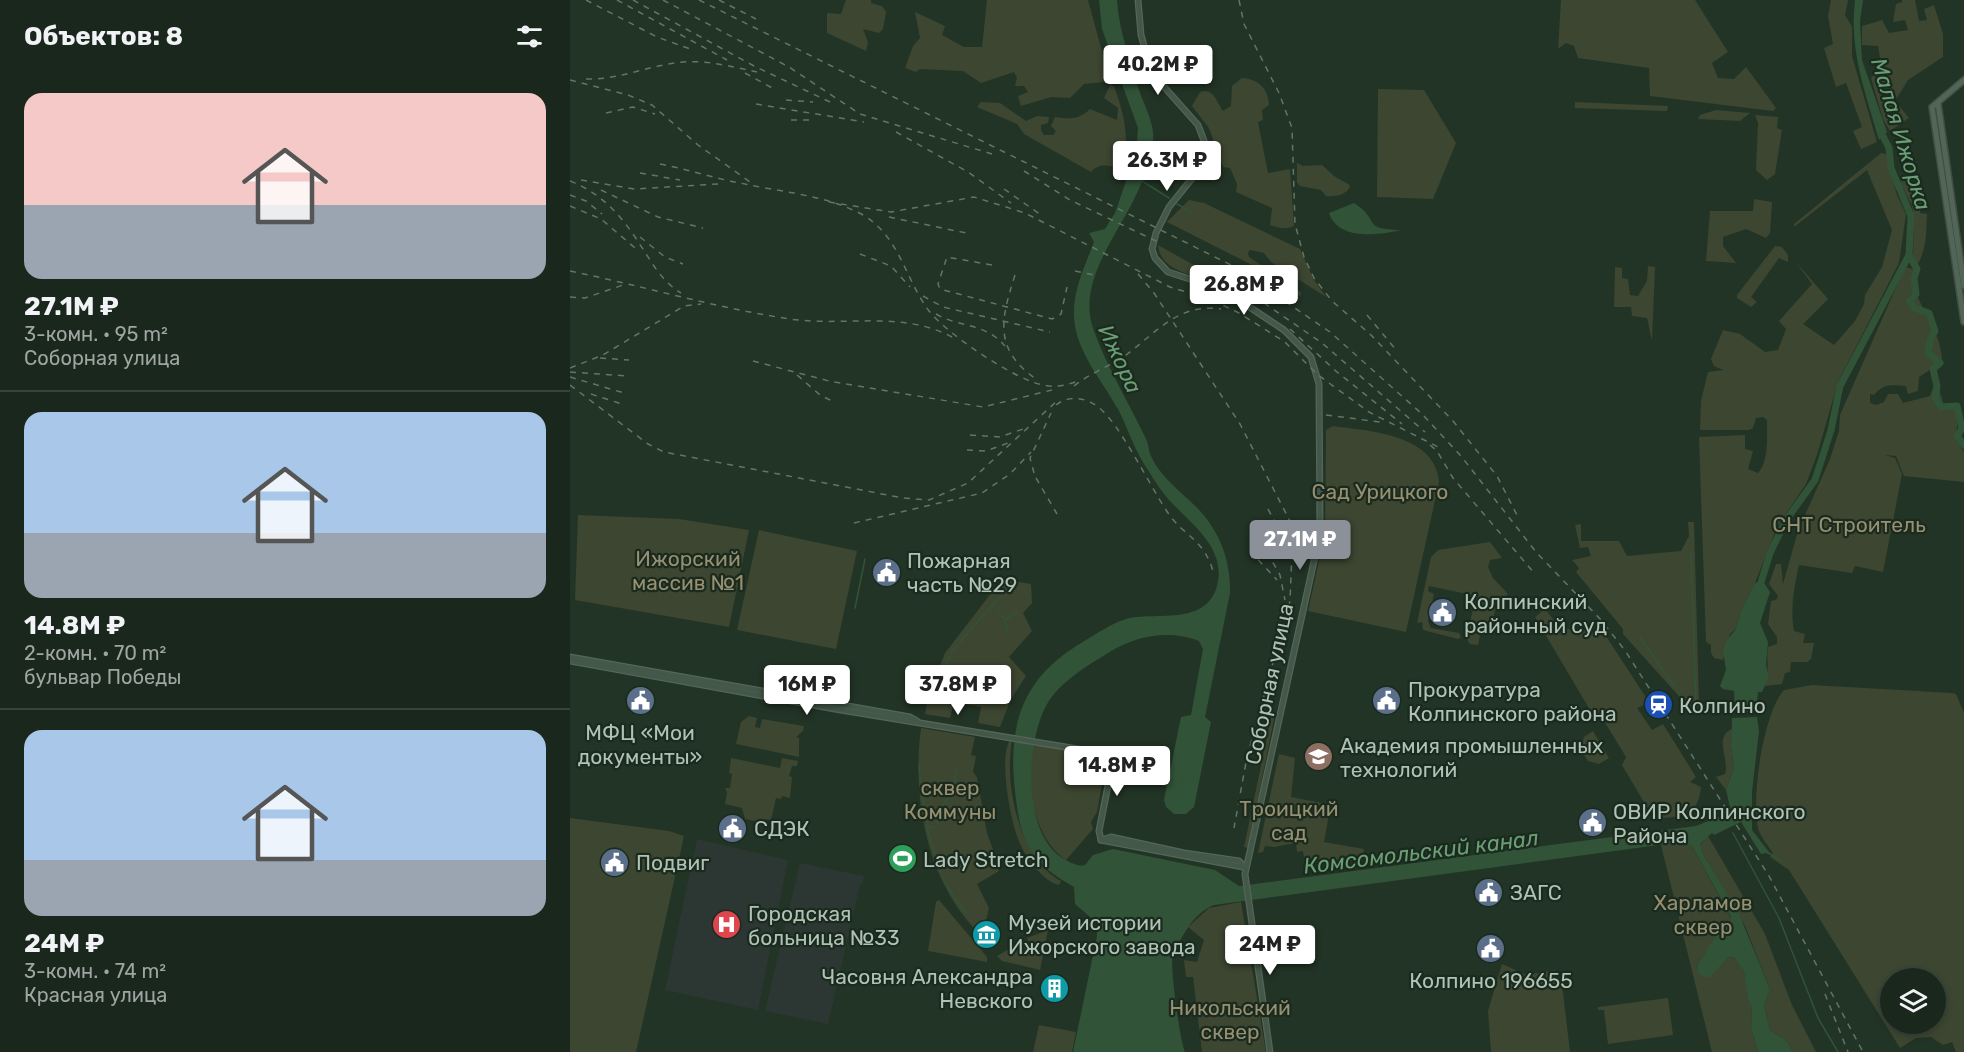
<!DOCTYPE html>
<html lang="ru">
<meta charset="utf-8">
<style>
:root{--surface:#1a271c;--page:#232f25;--text:#f1f3f6;--muted:#9fa5a3;--line:#38443b;--accent:#8c9099}
body{margin:0;font-family:Rubik,sans-serif;background:var(--page);color:var(--text);height:100vh;display:flex;flex-direction:column;font-size:22px;white-space:nowrap}
*{box-sizing:border-box;margin:0}
p{font-size:20px;color:var(--muted)}
.icon{flex:none;width:33px;height:33px;fill:none;stroke:currentColor;stroke-width:2;stroke-linecap:round;stroke-linejoin:round}
.map{position:relative;flex:1;overflow:hidden}
.panel{display:flex;flex-direction:column;background:var(--surface);width:570px}
.panel>*{flex:none}
.controls{position:absolute;left:1310px;top:968px;display:grid;gap:12px}
.controls a{display:grid;place-items:center;width:66px;height:66px;border-radius:50%;background:var(--surface);box-shadow:0 3px 9px #0003,0 0 0 2px var(--line);font-size:30px}
.price{position:absolute;translate:-50% -51px;padding:0 14px;border-radius:6px;background:#fff;color:#222;font-size:20px;line-height:39px;filter:drop-shadow(0 2px 3px #0008)}
.price::after{content:'';position:absolute;left:50%;top:36px;width:18px;height:14px;margin-left:-9px;background:inherit;clip-path:polygon(0 0,100% 0,50% 100%)}
.price.on{background:var(--accent);color:#fff}
ul{padding:0;list-style:none}
li{display:grid;align-content:center;gap:12px;height:318px;padding:0 24px}
li+li{border-top:2px solid var(--line)}
li span{display:grid;place-items:center;height:186px;border-radius:18px;color:#555}
li>.icon{margin-inline-start:auto}
span .icon{width:108px;height:108px;fill:#fffc;stroke-width:1}
li b{font-size:26px}
h2{display:flex;justify-content:space-between;align-items:center;height:72px;padding:0 24px;font-size:26px}
main{display:flex;flex:1;min-height:0}
.map>svg:first-child{display:block}
.medical{fill:#2c3734}
.green{fill:#3d4631;fill-rule:evenodd}
.water{fill:#315338}
.lines{fill:none;stroke-linecap:round;stroke-linejoin:round}
.stream{stroke:#315338;stroke-width:1.5}
.river{stroke:#315338;stroke-width:7}
.secondary-casing{stroke:#556659;stroke-width:7}
.primary-casing{stroke:#3e4f41;stroke-width:8}
.secondary{stroke:#435848;stroke-width:4.5}
.primary{stroke:#536556;stroke-width:5}
.rail{stroke:#627666;stroke-width:1.5;stroke-dasharray:6 6;stroke-linecap:butt}
.labels{text-anchor:middle;dominant-baseline:central;stroke-width:4.5;stroke-linejoin:round;paint-order:stroke}
.park-label{font-size:21px;fill:#969070;stroke:#1a2a1e}
.poi-label{font-size:21px;fill:#afc2b4;stroke:#1a2a1e;text-anchor:start}
.street-label{font-size:21px;fill:#afc2b4;stroke:#1a2a1e}
.water-label{font-size:22px;font-style:italic;fill:#6b9e75;stroke:#1a2a1e}
</style>
<main>
<section class="panel">
<h2>Объектов: 8<svg class="icon" aria-label="filters" viewBox="0 0 24 24"><path d="M4 7h16M4 17h16"/><circle cx="9" cy="7" r="2"/><circle cx="15" cy="17" r="2"/></svg></h2>
<ul>
<li><span style="background:linear-gradient(#f6c9c9 60%,#9aa5b1 0)"><svg class="icon" aria-label="home" viewBox="0 0 24 24"><path d="M3 11l9-7 9 7M6 9v11h12V9"/></svg></span><div><b>27.1M ₽</b><p>3-комн. · 95 m²</p><p>Соборная улица</p></div></li>
<li><span style="background:linear-gradient(#a9c7e8 65%,#9aa5b1 0)"><svg class="icon" aria-label="home" viewBox="0 0 24 24"><path d="M3 11l9-7 9 7M6 9v11h12V9"/></svg></span><div><b>14.8M ₽</b><p>2-комн. · 70 m²</p><p>бульвар Победы</p></div></li>
<li><span style="background:linear-gradient(#a9c7e8 70%,#9aa5b1 0)"><svg class="icon" aria-label="home" viewBox="0 0 24 24"><path d="M3 11l9-7 9 7M6 9v11h12V9"/></svg></span><div><b>24M ₽</b><p>3-комн. · 74 m²</p><p>Красная улица</p></div></li>
</ul>
</section>
<div class="map">
<svg width="1394" height="1052" viewBox="0 0 1394 1052">
<rect width="100%" height="100%" fill="#223425"/>
<g class="medical">
<polygon points="127,839 218,860 188,1010 95,990"/>
<polygon points="230,863 294,876 292,885 290,885 258,1024 195,1011"/>
</g>
<g class="green">
<polygon points="276,0 301,0 301,3 312,6 316,12 313,29 309,33 293,29 298,42 296,51 257,33 257,13 271,14"/>
<polygon points="417,0 518,0 539,77 534,82 514,84 500,98 481,97 451,106 448,96 458,92 454,86 445,86 447,78 444,72 411,83 393,71 350,69 346,72 335,68 343,46 350,38 345,12 375,26 372,35 394,47 412,47"/>
<polygon points="991,0 1125,0 1158,52 1142,63 1148,78 1164,79 1176,67 1206,108 1203,111 1080,96 1079,68 1008,58 1004,46 996,43 988,49"/>
<polygon points="1261,0 1278,0 1275,15 1282,27 1282,56 1307,142 1291,149 1283,131 1292,127 1276,83 1266,87 1254,48 1263,44 1258,16"/>
<polygon points="1332,0 1345,0 1349,21 1357,20 1354,9 1364,5 1373,34 1373,57 1338,80 1325,101 1339,118 1320,131 1313,119 1301,78 1311,64 1308,46 1292,45 1292,26 1312,20 1319,33 1338,30 1335,20 1323,22 1326,4 1332,2"/>
<path d="M672,78C689,79 698,89 699,105L692,110L693,120L688,122L698,173L720,169L724,226C715,230 709,228 700,225L702,208L666,192L667,184L660,168L653,167L639,128L622,106L630,92C643,87 646,101 653,111L661,106L662,86Z"/>
<path d="M540,85L544,86C554,114 561,139 551,169C540,166 530,162 521,172L454,134L447,124L407,107L411,102L430,103L456,121L467,116L479,117L478,123L471,125V130L474,135H483L486,131L481,126L485,117C500,119 509,120 520,109L547,120L548,108L534,98Z"/>
<polygon points="808,89 854,90 886,143 863,199 807,197"/>
<polygon points="1005,102 1098,106 1097,111 1005,108"/>
<polygon points="1146,110 1180,113 1170,121 1128,119 1130,115"/>
<polygon points="1185,115 1208,117 1207,128 1212,130 1205,174 1197,180 1186,170 1188,123"/>
<path d="M1311,153L1316,154L1327,195L1336,214L1329,263L1268,382L1247,455L1236,484L1207,527L1185,583L1171,611L1166,629L1160,634L1153,660L1144,658L1141,653V645L1136,642L1129,437L1175,435V449L1183,451L1178,469L1188,473C1199,462 1197,435 1197,420L1193,417L1186,418L1183,428L1179,430H1130L1131,401L1138,372L1153,370L1144,366L1141,359L1153,330L1170,334L1195,352L1208,350L1216,329L1209,321L1242,284L1225,261L1258,299L1233,324L1264,345L1285,321L1294,304L1295,295L1312,267L1322,230L1297,170L1224,227V224Z"/>
<path d="M727,163L733,166L752,165L764,176L780,185C779,195 764,197 756,196L751,190L730,186L727,182Z"/>
<path d="M1330,174L1353,192L1350,213L1357,214C1356,231 1357,248 1348,264L1343,258L1344,218L1342,206L1331,184Z"/>
<polygon points="1184,199 1202,202 1200,233 1196,238 1176,229 1153,237 1153,246 1166,263 1136,261 1140,211 1183,211"/>
<polygon points="619,200 634,203 730,249 744,280 756,297 701,262 694,253 680,250 678,253 679,257 731,292 731,297 690,269 597,222"/>
<path d="M588,245L677,295L674,297C667,293 661,288 653,285C632,274 591,276 588,245Z"/>
<polygon points="1205,246 1212,247 1218,255 1218,262 1209,258 1181,297 1187,302 1181,307 1167,298 1167,295"/>
<polygon points="1078,266 1085,267 1082,341 1077,318 1062,316 1061,307 1044,307 1045,267 1052,268 1052,278 1058,279 1060,295 1068,296 1077,281"/>
<path d="M1335,267L1343,269C1341,305 1372,326 1372,362L1349,377L1348,391L1338,394L1336,386C1321,385 1314,383 1304,395L1300,394V403L1306,405L1314,402L1318,394H1328L1333,403L1360,396L1363,388L1369,389L1375,409L1385,408C1390,420 1387,425 1385,438L1394,452V482L1334,476L1326,456L1315,455L1325,458L1332,474L1313,572L1285,566L1282,573L1229,565C1224,587 1220,609 1224,631L1235,634L1233,643H1244L1241,659L1237,662H1221L1220,672L1215,673L1212,684L1195,686C1200,674 1196,661 1198,647L1207,644V637L1198,624L1201,601L1206,600L1208,596L1199,584L1206,564H1211L1213,584L1228,531L1260,459L1269,431L1270,415Z"/>
<path d="M763,426C798,431 866,434 869,482L836,632L738,611L755,534L756,430Z"/>
<polygon points="8,515 109,519 179,530 159,627 5,600"/>
<polygon points="1118,522 1124,522 1129,702 1128,707 1123,713 1114,707 1115,703 1053,634 1053,629 1006,572 1009,568 1002,560 1021,556 1018,547 1010,548 1005,525 1011,524 1011,541 1049,541 1057,556 1111,551 1119,536"/>
<polygon points="189,530 287,551 266,649 167,630"/>
<polygon points="920,542 932,558 920,560 918,567 923,578 938,594 925,610 920,635 911,630 908,645 900,644 896,638 905,602 902,595 859,586 858,591 864,594 858,621 861,628 889,633 891,637 888,639 853,630 852,622 847,623 861,557 868,550"/>
<polygon points="432,579 461,584 462,603 453,613 462,631 439,657 456,676 441,699 430,727 408,723 411,707 384,702 380,718 355,714 358,696 375,653"/>
<path d="M975,609L990,628L1034,633L1077,699L1074,701L1077,704L1067,708L1082,730L1093,724L1126,777L1120,782L1131,787C1127,820 1112,815 1084,819L1052,765L1056,757L1031,716L1023,715L965,617Z"/>
<path d="M1242,685L1382,693L1386,694L1394,713V1052H1386L1382,1042L1373,1045L1361,1037L1346,1038L1330,1048L1219,870L1200,857L1203,853C1198,846 1190,836 1188,828C1181,795 1194,712 1214,690ZM1320,978H1365V1023H1320Z"/>
<polygon points="702,713 705,714 678,848 674,847"/>
<polygon points="179,716 187,718 185,727 190,728 192,719 234,726 233,731 226,737 229,738 229,757 166,744 171,722"/>
<path d="M351,728L405,737L401,755L406,756L403,772L407,777L417,833L425,855L423,859L429,871L407,884L419,908L416,921L405,929C356,877 342,796 351,728Z"/>
<path d="M1162,729L1161,747L1164,768L1156,790L1146,777L1155,774C1160,760 1143,737 1162,729Z"/>
<polygon points="1023,731 1039,758 1029,764 1018,761 1011,750 1014,737"/>
<path d="M440,740L442,741C434,785 449,858 491,881L489,885C474,882 457,859 451,846C441,826 428,758 440,740Z"/>
<path d="M471,745L532,757L536,761L527,812L521,822L523,829L496,860C463,838 455,782 463,746Z"/>
<polygon points="709,754 725,758 721,797 757,804 760,808 754,842 794,849 793,857 735,864 733,851 727,852 726,843 704,847 695,846 693,852 688,853"/>
<polygon points="161,758 210,768 212,758 228,761 227,766 222,766 219,776 222,777 220,798 212,796 211,799 206,798 201,820 195,819 194,823 175,819 172,808 155,804 157,793 155,788 160,788 162,774 159,773"/>
<polygon points="0,818 99,831 114,836 66,1052 0,1052"/>
<polygon points="1138,836 1195,934 1222,1005 1246,1052 1223,1052 1217,1041 1200,1030 1194,1005 1200,989 1175,926 1134,856 1130,845"/>
<path d="M1113,842L1122,846L1161,918C1160,924 1134,955 1128,962L1127,972L1139,977L1159,957L1167,959L1174,972L1182,1007L1181,1027L1188,1052H1142L1091,845Z"/>
<polygon points="369,900 417,957 417,962 358,951 366,902"/>
<polygon points="671,902 696,1052 632,1052 623,977 616,977 614,960 627,962 634,940 618,927 639,908"/>
<polygon points="478,930 470,970 432,961 427,956 444,946 447,949 459,942 457,938"/>
<polygon points="932,964 957,975 985,970 992,984 1000,1052 921,1052 918,1011"/>
<polygon points="1098,998 1103,1035 1038,1044 1034,1010 1028,1010 1028,1007"/>
<polygon points="469,1025 506,1032 502,1052 463,1052"/>
</g>
<g class="water">
<path d="M529,0H547C549,32 561,63 570,93C575,107 585,125 583,141C581,157 574,179 567,193C549,233 507,281 523,328C536,366 559,403 576,439C579,444 578,451 581,456C588,473 606,488 620,501C647,525 661,557 660,593L635,717L641,722L624,807L616,814H604L596,807L594,800L611,717L621,715L633,649L629,641C598,629 565,636 538,653C515,667 485,685 474,710C456,748 453,835 494,859C501,863 509,867 515,865L523,855L543,849L645,870L669,886L1126,826L1153,815L1160,807L1156,790L1164,768L1161,747L1162,718L1187,717L1189,731L1182,792V830L1199,852L1218,864L1196,853L1191,854L1171,822L1144,835L1142,833L1130,844L1134,856L1169,914L1200,989L1194,1005L1200,1030L1217,1041L1223,1052H1188L1181,1027L1182,1007L1178,999L1174,972L1165,958L1159,957L1140,977H1133L1127,972L1128,962C1136,954 1139,945 1145,937C1151,929 1159,928 1161,917L1122,846L1111,842L644,905C622,914 613,936 603,954C599,962 610,1042 615,1052H503L527,936V923L505,904L504,887C467,866 453,849 447,807C436,732 446,680 516,640C528,633 542,623 556,619C584,611 636,627 647,586C657,548 621,524 599,500C591,491 584,480 578,470C566,453 559,432 550,413C534,382 505,352 504,316C503,289 515,266 524,242L519,233L535,229L545,213L566,152L568,128L532,29Z"/>
<path d="M1285,0H1293L1290,21L1292,60L1317,132L1309,140C1295,91 1279,51 1285,0Z"/>
<path d="M784,203C812,221 790,229 831,230C809,235 768,241 759,213Z"/>
<polygon points="1192,580 1200,592 1190,623 1198,642 1196,665 1199,677 1192,692 1188,692 1186,712 1165,712 1164,691 1153,689 1150,686 1156,670 1153,650 1157,640 1166,629 1171,611 1185,583"/>
</g>
<g class="lines">
<g class="stream">
<polyline points="572,181 599,198"/>
<polyline points="607,204 623,213"/>
<polyline points="1121,552 1126,705"/>
<polyline points="285,608 295,559"/>
<polyline points="418,610 430,597"/>
<polyline points="426,611 435,619 437,632"/>
<polyline points="436,619 448,612"/>
<polyline points="1069,636 1105,687"/>
<polyline points="390,642 415,613"/>
<polyline points="381,653 387,645"/>
<polyline points="374,669 379,657"/>
<polyline points="1107,690 1110,694"/>
<polyline points="1113,698 1119,708 1130,705"/>
<polyline points="349,766 351,782"/>
<polyline points="351,785 354,807"/>
<polyline points="384,786 386,769"/>
<polyline points="386,790 397,783"/>
<polyline points="367,811 384,792"/>
<polyline points="355,812 358,828"/>
<polyline points="367,816 368,825"/>
<polyline points="363,827 357,828 371,873"/>
<polyline points="1163,833 1209,918 1248,1018 1268,1052"/>
<polyline points="373,877 375,882"/>
<polyline points="376,884 383,895"/>
<polyline points="385,898 396,913"/>
</g>
<g class="river">
<polyline points="1309,128 1319,148 1321,168 1341,216 1339,255 1347,269 1344,278 1346,294 1340,301 1344,308 1359,313 1365,331 1361,338 1358,353 1370,363 1363,369 1367,386 1365,398 1371,407 1387,406 1392,428 1387,436 1394,445"/>
<polyline points="1189,589 1200,553 1216,520 1245,480 1261,430 1270,386 1339,255"/>
</g>
<defs>
<g id="secondary">
<polyline points="568,0 571,35 579,63 588,80 628,125 636,146 632,166 599,207 586,233 582,249 585,258 598,272 654,290 714,330 741,357 749,384 750,534 675,874 700,1052"/>
<polyline points="0,657 340,717 347,721"/>
<polyline points="0,661 265,709 544,755 529,831 531,840"/>
<polyline points="531,840 541,837 614,853 669,861 675,867"/>
<polyline points="531,840 673,867"/>
</g>
<g id="primary">
<polyline points="1394,80 1362,107 1394,322"/>
<polyline points="1368,103 1394,286"/>
</g>
</defs>
<use href="#secondary" class="secondary-casing"/>
<use href="#primary" class="primary-casing"/>
<use href="#secondary" class="secondary"/>
<use href="#primary" class="primary"/>
<g class="rail">
<polyline points="16,0 87,37 123,50"/>
<polyline points="47,0 157,60"/>
<polyline points="63,0 184,66 260,102"/>
<polyline points="93,0 219,67 290,114 422,154"/>
<polyline points="129,0 663,266 760,332 852,414 891,456 966,552 1032,621 1056,652 1199,876 1293,1052"/>
<polyline points="149,0 186,19"/>
<polyline points="669,0 674,24 709,93 722,128 725,224 734,257 744,278 762,301 801,335 883,421 927,476 949,519"/>
<polyline points="175,73 204,89"/>
<path d="M16,79C50,80 79,65 113,62C138,60 163,67 187,72"/>
<polyline points="0,80 58,95 82,105 128,145 183,184"/>
<polyline points="216,100 243,102"/>
<polyline points="186,104 294,122"/>
<polyline points="36,113 63,107 85,114"/>
<polyline points="221,120 243,120"/>
<polyline points="326,132 398,172 441,203"/>
<path d="M90,164C117,169 143,178 170,183C210,192 257,195 293,215C330,237 335,279 359,311C377,334 445,380 473,385C485,388 497,385 508,381"/>
<polyline points="454,171 500,200 588,242"/>
<polyline points="70,173 110,180"/>
<polyline points="11,180 64,189 148,184"/>
<path d="M0,181C31,193 51,215 69,243C81,261 91,281 111,293"/>
<polyline points="434,189 471,215"/>
<polyline points="31,190 88,217 133,228"/>
<polyline points="0,195 16,201 32,214"/>
<polyline points="259,202 321,212 404,197 455,213 600,287 642,300 669,313 715,342 748,375 799,412 872,449"/>
<polyline points="0,206 31,219 65,248"/>
<polyline points="319,217 401,234"/>
<polyline points="70,237 95,257 113,264"/>
<polyline points="290,254 321,266 340,287"/>
<polyline points="422,265 377,257 368,284 370,289 482,319 491,314 497,287"/>
<path d="M0,271C73,286 146,308 220,319C274,327 331,310 382,337"/>
<polyline points="505,271 528,276"/>
<polyline points="568,274 584,293 670,424 723,527 720,601 677,757 664,828"/>
<path d="M445,275C431,319 423,349 466,379"/>
<polyline points="353,296 373,307 480,332"/>
<polyline points="0,297 15,298 56,284"/>
<polyline points="694,303 752,343 855,432"/>
<path d="M366,314C390,328 414,322 435,346"/>
<polyline points="797,315 827,351"/>
<polyline points="720,329 767,372 832,424"/>
<polyline points="30,358 59,360"/>
<polyline points="183,361 259,381 413,407 482,390"/>
<polyline points="0,368 33,355 114,306 131,304"/>
<polyline points="0,372 57,376"/>
<polyline points="227,375 250,395 264,402"/>
<polyline points="0,377 54,393"/>
<polyline points="0,385 78,444 94,452 333,498 359,500 398,483 489,399"/>
<path d="M504,386C520,373 539,367 556,355C587,332 608,303 651,309"/>
<polyline points="21,394 52,404"/>
<path d="M486,405C499,395 515,397 528,407C549,422 580,486 596,510C614,538 635,538 644,575"/>
<polyline points="756,415 810,422"/>
<polyline points="400,435 430,437 453,429"/>
<polyline points="860,445 867,451 883,478 965,574"/>
<polyline points="397,450 416,451 438,443"/>
<polyline points="464,473 460,458 481,413"/>
<polyline points="466,478 487,514"/>
<polyline points="698,509 722,554"/>
<polyline points="284,523 412,493 440,474 461,452"/>
<polyline points="680,551 707,580"/>
<polyline points="697,552 710,575 715,600"/>
<polyline points="1255,994 1278,1052"/>
</g>
</g>
<defs>
<symbol id="civic-disc" viewBox="-11 -11 22 22"><circle r="9.5" fill="#5c6f8a" stroke="#1a2a1e"/><path d="M-.6-6.5H3V-4.5H.6V-3L4-1V1h2V6H-6V1h2V-1L-.6-3ZM-1.2 2.5V6h2.4V2.5Z" fill="#fff"/></symbol>
<symbol id="station-disc" viewBox="-11 -11 22 22"><circle r="9.5" fill="#1a4fb4" stroke="#1a2a1e"/><path d="M-3-6H3Q5-6 5-4V2Q5 4 3 4L4.5 6H3L1.5 4h-3L-3 6H-4.5L-3 4Q-5 4-5 2V-4Q-5-6-3-6ZM-3.5-4v3h7v-3ZM-3.5 1v1.5H-2V1ZM2 1v1.5H3.5V1Z" fill="#fff"/></symbol>
<symbol id="university-disc" viewBox="-11 -11 22 22"><circle r="9.5" fill="#8d6e63" stroke="#1a2a1e"/><path d="M0-5L7-2L0 1L-7-2ZM-4 1L0 2.5L4 1V4Q0 6-4 4Z" fill="#fff"/></symbol>
<symbol id="stadium-disc" viewBox="-11 -11 22 22"><circle r="9.5" fill="#2e9e5b" stroke="#1a2a1e"/><path d="M0-5a6.5 5 0 1 0 0 10a6.5 5 0 1 0 0-10ZM-3.5-1.8h7v3.6h-7Z" fill="#fff"/></symbol>
<symbol id="hospital-disc" viewBox="-11 -11 22 22"><circle r="9.5" fill="#e0444e" stroke="#1a2a1e"/><path d="M-5-5h3v3.5h4V-5h3V5h-3V1.5h-4V5h-3Z" fill="#fff"/></symbol>
<symbol id="museum-disc" viewBox="-11 -11 22 22"><circle r="9.5" fill="#0f9aa8" stroke="#1a2a1e"/><path d="M0-6L6-3V-2H-6V-3ZM-5-1h2V3h-2ZM-1-1h2V3h-2ZM3-1h2V3H3ZM-6 4H6V6H-6Z" fill="#fff"/></symbol>
<symbol id="building-disc" viewBox="-11 -11 22 22"><circle r="9.5" fill="#0f9aa8" stroke="#1a2a1e"/><path d="M-4-6H4V6H1V3H-1V6H-4ZM-2.5-4.3h1.7v1.8h-1.7ZM.8-4.3h1.7v1.8H.8ZM-2.5-1h1.7V.8h-1.7ZM.8-1h1.7V.8H.8Z" fill="#fff"/></symbol>
</defs>
<g fill-rule="evenodd">
<use href="#civic-disc" x="300" y="556" width="33" height="33"/>
<use href="#civic-disc" x="856" y="596" width="33" height="33"/>
<use href="#civic-disc" x="54" y="684" width="33" height="33"/>
<use href="#civic-disc" x="800" y="684" width="33" height="33"/>
<use href="#station-disc" x="1072" y="688" width="33" height="33"/>
<use href="#university-disc" x="732" y="740" width="33" height="33"/>
<use href="#civic-disc" x="1006" y="806" width="33" height="33"/>
<use href="#civic-disc" x="146" y="812" width="33" height="33"/>
<use href="#stadium-disc" x="316" y="842" width="33" height="33"/>
<use href="#civic-disc" x="28" y="846" width="33" height="33"/>
<use href="#civic-disc" x="902" y="876" width="33" height="33"/>
<use href="#hospital-disc" x="140" y="908" width="33" height="33"/>
<use href="#museum-disc" x="400" y="918" width="33" height="33"/>
<use href="#civic-disc" x="904" y="932" width="33" height="33"/>
<use href="#building-disc" x="468" y="972" width="33" height="33"/>
</g>
<g class="labels">
<g class="park-label">
<text x="810" y="491">Сад Урицкого</text>
<text x="1279" y="524">СНТ Строитель</text>
<text x="118" y="558">Ижорский<tspan x="118" dy="24">массив №1</tspan></text>
<text x="380" y="787">сквер<tspan x="380" dy="24">Коммуны</tspan></text>
<text x="719" y="808">Троицкий<tspan x="719" dy="24">сад</tspan></text>
<text x="1133" y="902">Харламов<tspan x="1133" dy="24">сквер</tspan></text>
<text x="660" y="1007">Никольский<tspan x="660" dy="24">сквер</tspan></text>
</g>
<g class="poi-label">
<text x="337" y="560">Пожарная<tspan x="337" dy="24">часть №29</tspan></text>
<text x="894" y="601">Колпинский<tspan x="894" dy="24">районный суд</tspan></text>
<text x="838" y="689">Прокуратура<tspan x="838" dy="24">Колпинского района</tspan></text>
<text x="1109" y="705">Колпино</text>
<text x="70" y="732" text-anchor="middle">МФЦ «Мои<tspan x="70" dy="24">документы»</tspan></text>
<text x="770" y="745">Академия промышленных<tspan x="770" dy="24">технологий</tspan></text>
<text x="1043" y="811">ОВИР Колпинского<tspan x="1043" dy="24">Района</tspan></text>
<text x="184" y="828">СДЭК</text>
<text x="353" y="859">Lady Stretch</text>
<text x="66" y="862">Подвиг</text>
<text x="940" y="892">ЗАГС</text>
<text x="178" y="913">Городская<tspan x="178" dy="24">больница №33</tspan></text>
<text x="438" y="922">Музей истории<tspan x="438" dy="24">Ижорского завода</tspan></text>
<text x="463" y="976" text-anchor="end">Часовня Александра<tspan x="463" dy="24">Невского</tspan></text>
<text x="921" y="980" text-anchor="middle">Колпино 196655</text>
</g>
<g class="street-label">
<text transform="translate(699 684) rotate(-78)">Соборная улица</text>
</g>
<g class="water-label">
<text transform="translate(1331 134) rotate(73)">Малая Ижорка</text>
<text transform="translate(550 359) rotate(65)">Ижора</text>
<text transform="translate(851 852) rotate(-7)">Комсомольский канал</text>
</g>
</g>
</svg>
<div class="controls">
<a><svg class="icon" aria-label="layers" viewBox="0 0 24 24"><path d="M12 4l9 5-9 5-9-5zM3 14l9 5 9-5"/></svg></a>
</div>
<b class="price" style="left:588px;top:96px">40.2M ₽</b>
<b class="price" style="left:597px;top:192px">26.3M ₽</b>
<b class="price" style="left:674px;top:316px">26.8M ₽</b>
<b class="price on" style="left:730px;top:571px">27.1M ₽</b>
<b class="price" style="left:237px;top:716px">16M ₽</b>
<b class="price" style="left:388px;top:716px">37.8M ₽</b>
<b class="price" style="left:547px;top:797px">14.8M ₽</b>
<b class="price" style="left:700px;top:976px">24M ₽</b>
</div>
</main>
